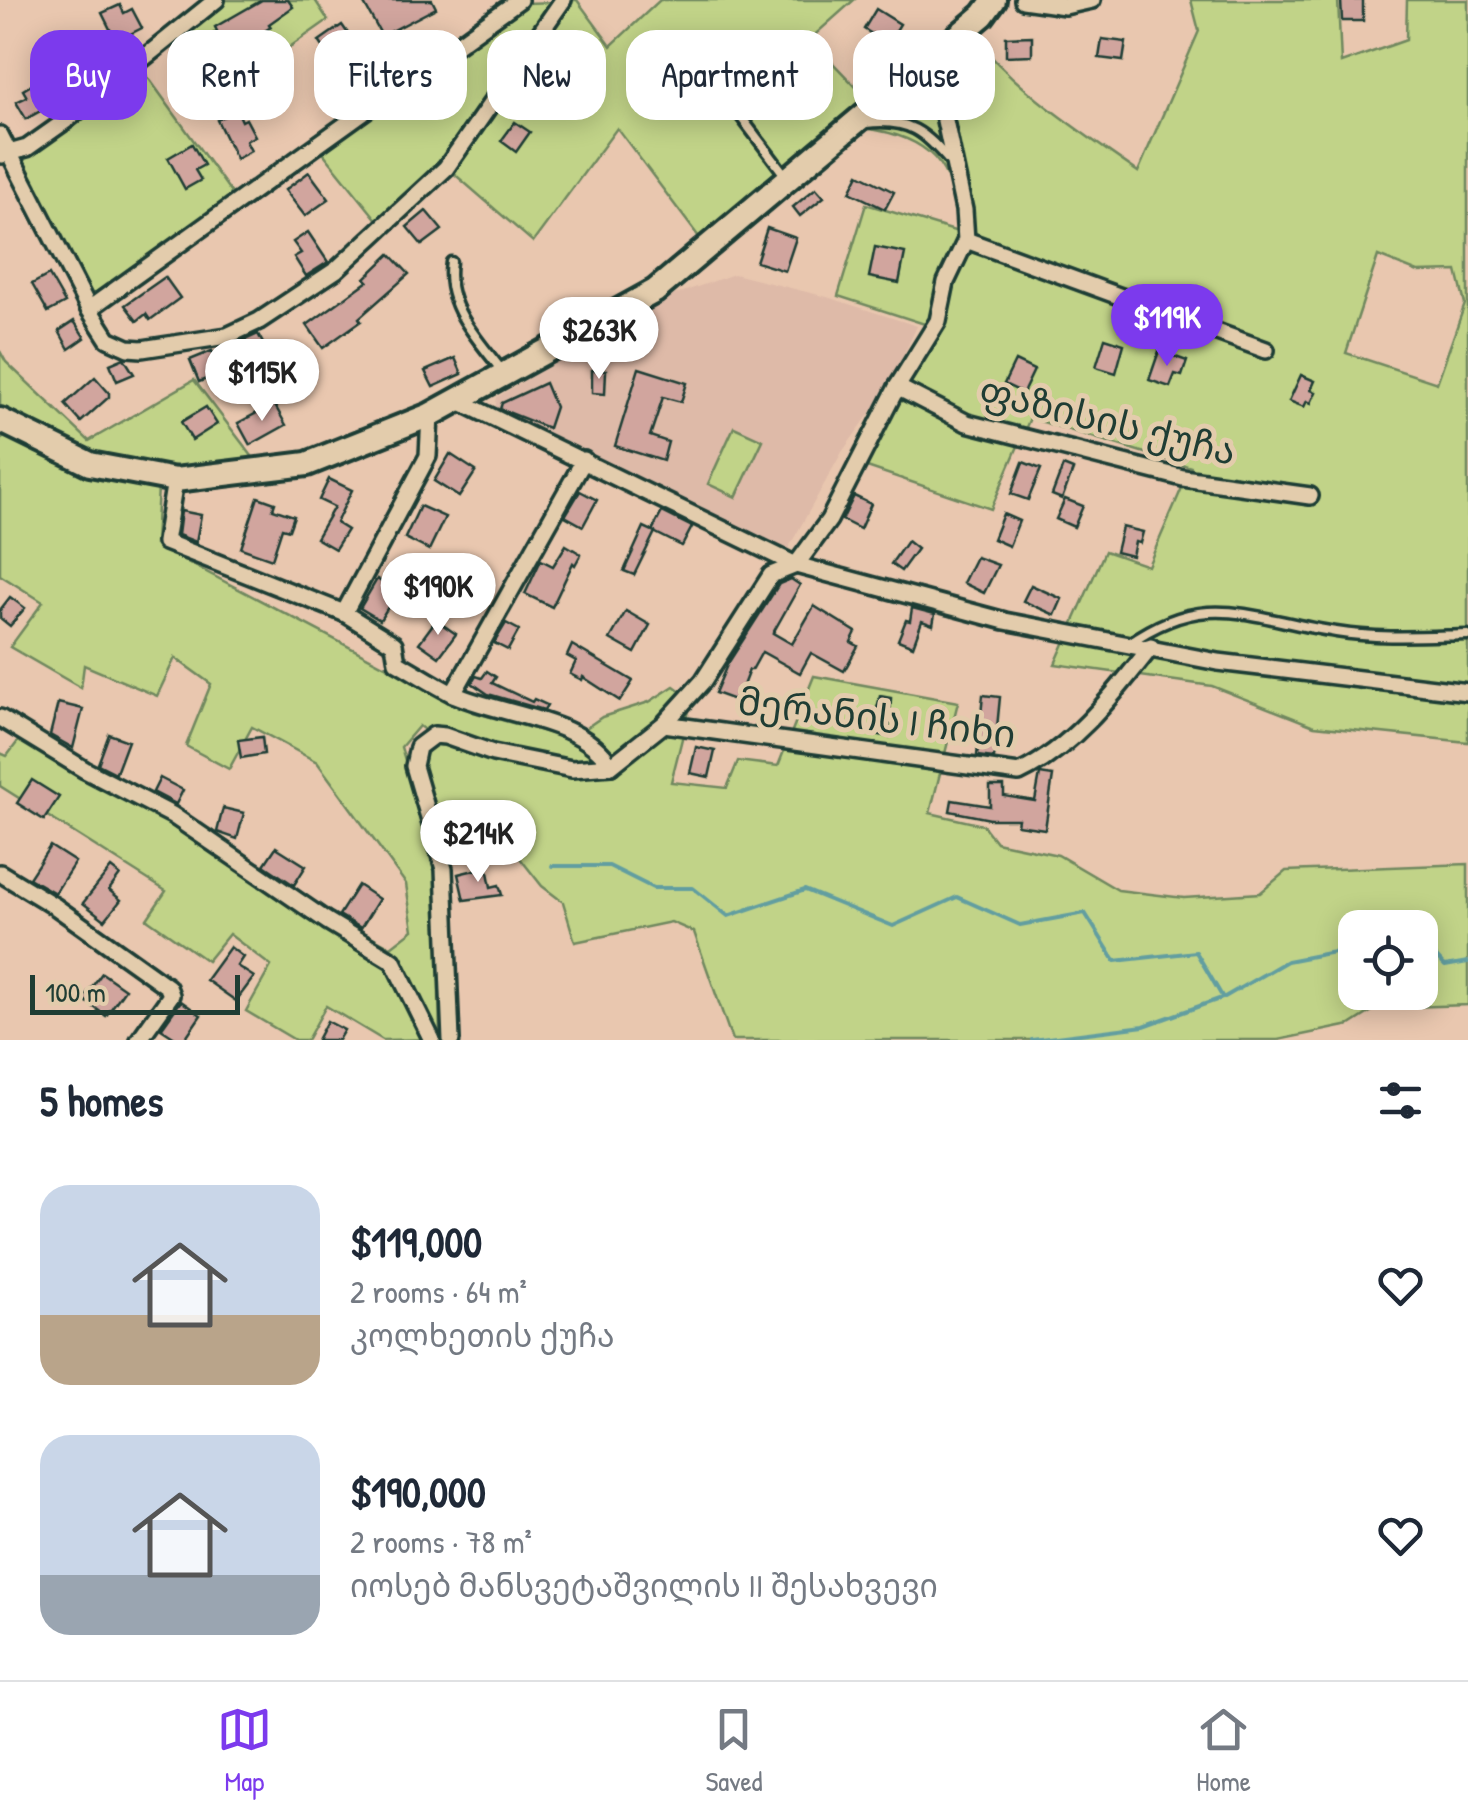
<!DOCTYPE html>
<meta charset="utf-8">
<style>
:root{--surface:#fff;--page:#f6f6f7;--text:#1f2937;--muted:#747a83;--line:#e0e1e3;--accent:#7c3aed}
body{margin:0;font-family:"Patrick Hand","Noto Sans Georgian",sans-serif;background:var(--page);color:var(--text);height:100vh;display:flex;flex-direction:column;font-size:38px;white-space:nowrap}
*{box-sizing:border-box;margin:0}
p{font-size:32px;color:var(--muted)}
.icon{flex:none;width:55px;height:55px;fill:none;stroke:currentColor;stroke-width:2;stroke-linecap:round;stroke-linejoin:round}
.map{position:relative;height:1040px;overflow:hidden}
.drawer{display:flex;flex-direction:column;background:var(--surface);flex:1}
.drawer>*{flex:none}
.guide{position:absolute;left:30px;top:30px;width:1410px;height:90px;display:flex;gap:20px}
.buttons{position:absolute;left:1338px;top:910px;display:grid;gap:20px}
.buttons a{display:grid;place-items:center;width:100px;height:100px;border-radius:20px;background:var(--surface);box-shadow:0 5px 25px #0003;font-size:50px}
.scale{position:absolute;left:30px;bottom:25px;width:210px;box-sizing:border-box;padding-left:10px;border:5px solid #1f3d34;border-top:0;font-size:28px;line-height:35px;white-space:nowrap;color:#1f3d34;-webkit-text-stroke:8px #e3ccac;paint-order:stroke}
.price{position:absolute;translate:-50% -85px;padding:0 22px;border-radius:35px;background:#fff;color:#222;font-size:32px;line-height:65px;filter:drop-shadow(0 2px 5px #0008)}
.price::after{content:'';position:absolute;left:50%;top:60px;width:30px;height:22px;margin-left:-15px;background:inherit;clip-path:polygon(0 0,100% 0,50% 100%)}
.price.selected{background:var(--accent);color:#fff}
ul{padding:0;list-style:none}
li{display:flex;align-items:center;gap:30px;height:250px;padding:0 40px}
li span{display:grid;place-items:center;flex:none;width:280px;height:200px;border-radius:30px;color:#555}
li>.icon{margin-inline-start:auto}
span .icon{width:120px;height:120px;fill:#fffc;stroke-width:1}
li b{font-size:42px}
h2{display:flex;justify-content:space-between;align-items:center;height:120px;padding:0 40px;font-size:42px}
.chip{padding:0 35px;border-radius:30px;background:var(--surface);box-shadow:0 5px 25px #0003;font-size:35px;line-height:90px}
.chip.selected{background:var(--accent);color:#fff}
.dock{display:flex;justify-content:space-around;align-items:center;height:140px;border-top:2px solid var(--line);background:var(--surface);font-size:28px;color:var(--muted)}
.dock a{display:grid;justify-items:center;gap:5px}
.dock .selected{color:var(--accent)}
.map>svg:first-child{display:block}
.built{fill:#debaa8}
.green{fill:#c1d388;stroke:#70885e;stroke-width:2.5;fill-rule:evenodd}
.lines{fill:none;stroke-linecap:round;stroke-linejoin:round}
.stream{stroke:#629ea0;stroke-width:4}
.building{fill:#d1a59e;stroke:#1f3d34;stroke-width:2.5}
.lane-casing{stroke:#1f3d34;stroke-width:15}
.street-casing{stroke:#1f3d34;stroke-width:22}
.secondary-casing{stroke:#1f3d34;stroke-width:30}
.lane{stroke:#e3ccac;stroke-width:8}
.street{stroke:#e3ccac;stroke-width:15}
.secondary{stroke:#e3ccac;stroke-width:22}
.labels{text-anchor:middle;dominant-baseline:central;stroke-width:10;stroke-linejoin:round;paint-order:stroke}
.street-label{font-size:38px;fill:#1f3d34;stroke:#e3ccac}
</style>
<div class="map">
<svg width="1468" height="1040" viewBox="0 0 1468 1040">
<rect width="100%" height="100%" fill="#e9c7af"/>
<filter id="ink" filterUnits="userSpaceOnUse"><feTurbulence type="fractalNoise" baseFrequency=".01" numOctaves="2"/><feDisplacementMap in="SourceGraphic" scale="20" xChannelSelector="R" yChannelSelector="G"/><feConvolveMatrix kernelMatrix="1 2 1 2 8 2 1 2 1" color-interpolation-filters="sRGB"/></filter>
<g filter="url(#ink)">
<polygon class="built" points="734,274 827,297 917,326 889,387 842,452 788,549 495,410 497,397 663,299"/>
<g class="green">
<polygon points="216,0 315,0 328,20 233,87 184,25"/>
<polygon points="563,0 577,0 611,46 660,0 854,0 810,39 874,106 788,178 699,237 617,128 533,242 451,171"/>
<path d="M1191,0H1338L1341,63L1406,40L1407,0H1468V742L1314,726L1212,686L1055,664L1105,551L1148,566L1191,467L1030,418L991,509L864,466L931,326L838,296L866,204L958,232C955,164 930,137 864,128L972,34C1016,91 1080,131 1138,172L1199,31ZM1378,256L1418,272L1457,271L1465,304L1437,383L1346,353Z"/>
<polygon points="556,2 452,152 378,221 320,149 525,3"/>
<polygon points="137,62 238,202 89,309 8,152 27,148"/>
<path d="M0,351L6,362L89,441L194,380L258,464C230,466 199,471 171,469C108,462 56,440 0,412Z"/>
<polygon points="734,427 763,440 736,497 708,484"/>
<path d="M8,435C57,461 103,481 158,486L155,545L473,712L570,739L602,717L649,702L674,686L692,699L671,782L727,788L738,761L778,766L814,676L958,702L930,813L983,825L996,842L1058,855L1118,890L1184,898L1260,893L1286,871L1468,864V1005L1377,1008L1350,1025L1278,1040H732L694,932L671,922L575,942L563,902L542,886L512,848L453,850L444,837L420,763L432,746L442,743L419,726L401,747L436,861L440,1039L383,1040L326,1006L307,1040H295L246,1011L271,966L229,934L207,961L147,919L166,891L0,786V753L7,756L19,740L86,781L166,819L200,844L211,830L330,914L391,947L413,930L406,884L317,762L252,727L229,769L186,746L211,684L175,658L157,696L84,665L81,688L10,647L43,602L0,575V440ZM1355,928H1420V992H1355Z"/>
</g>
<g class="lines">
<g class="stream">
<polyline points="552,866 609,866 653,888 693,888 728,916 805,890 893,926 957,897 1020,925 1085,913 1115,961 1196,952 1223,998 1287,961 1355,948"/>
<polyline points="1392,928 1402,920 1409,928"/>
<polyline points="1420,939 1445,966 1468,962"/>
<polyline points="1032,1040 1144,1026 1222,998"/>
</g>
</g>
<g class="building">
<polygon points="262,0 288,0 293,7 269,24 271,27 243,44 246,49 228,62 210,36 217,31 215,27"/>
<polygon points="362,0 432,0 436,8 382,36"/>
<polygon points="1341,0 1363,0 1363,21 1342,21"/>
<polygon points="120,5 124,13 132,9 142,28 116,41 102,13"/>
<polygon points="876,9 900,24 888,44 864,29"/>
<polygon points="342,25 354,42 342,50 337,43 325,50 319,41"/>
<polygon points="1032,36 1032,55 1006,56 1006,37"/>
<polygon points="1102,39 1126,42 1123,61 1099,58"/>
<polygon points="38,81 51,105 26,119 16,102 27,97 23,90"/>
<polygon points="237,110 242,121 246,119 255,136 246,141 251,151 236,159 217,120"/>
<polygon points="515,122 530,132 516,152 501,141"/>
<polygon points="192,144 204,165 195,170 201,180 185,189 168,158"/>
<polygon points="309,172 329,199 305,216 285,190"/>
<polygon points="859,174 894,192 885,209 850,192"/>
<polygon points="816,188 824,197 800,216 793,207"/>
<polygon points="426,211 442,230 422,245 407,227"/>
<polygon points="767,228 796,238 785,271 756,262"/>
<polygon points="308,232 328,262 306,276 294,257 301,253 293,242"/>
<polygon points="875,247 905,253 899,283 869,277"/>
<polygon points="390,254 409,274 359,318 361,321 323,348 307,325 368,281 365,278"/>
<polygon points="49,275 65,303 48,312 32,284"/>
<polygon points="165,277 180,298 150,320 146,314 137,321 125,305"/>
<polygon points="74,321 85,338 69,349 59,331"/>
<polygon points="258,334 267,351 245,362 236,344"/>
<polygon points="1105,338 1124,344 1116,373 1096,367"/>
<polygon points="212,351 221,373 199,382 190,360"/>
<polygon points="1159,351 1187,361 1182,376 1175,374 1170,387 1149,380"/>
<polygon points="124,358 134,374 117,381 110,364"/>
<polygon points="455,358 462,374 433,387 425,371"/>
<polygon points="1015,361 1034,370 1023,393 1004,384"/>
<polygon points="639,368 687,383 681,402 663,397 650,436 668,442 663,461 615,446"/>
<polygon points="592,370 606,370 605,394 592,393"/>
<polygon points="1301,375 1315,381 1311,390 1316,392 1311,403 1307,401 1304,407 1289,401"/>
<polygon points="95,377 109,393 109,397 81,422 65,404"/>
<polygon points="545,383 555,407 548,428 500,409 502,403"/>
<polygon points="274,404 286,425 250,445 238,423"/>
<polygon points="206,407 217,424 192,440 181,422"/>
<polygon points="450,454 476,471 459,497 434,481"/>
<polygon points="1023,462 1041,469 1028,500 1011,494"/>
<polygon points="1063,466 1073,470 1062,499 1052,495"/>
<polygon points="329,479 352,490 336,523 347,530 335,549 316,538 334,507 319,500"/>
<polygon points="580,491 597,500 583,526 565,516"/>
<polygon points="854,496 871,504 860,529 842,520"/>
<polygon points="258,497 275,503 273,509 294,516 289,530 282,528 272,559 241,548"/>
<polygon points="1065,499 1083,506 1074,527 1056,519"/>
<polygon points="420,506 445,517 429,550 405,538"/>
<polygon points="181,511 201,515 196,542 178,535"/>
<polygon points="662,512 692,527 682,546 652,531"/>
<polygon points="1003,514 1019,521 1009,546 993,539"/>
<polygon points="644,527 655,532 634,575 624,571"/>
<polygon points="1122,527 1143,532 1140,543 1135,542 1132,556 1116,552"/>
<polygon points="907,541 917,549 901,571 891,564"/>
<polygon points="566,545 581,554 575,565 573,563 552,607 525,594 541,560 553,566"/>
<polygon points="976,557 998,565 984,593 963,583"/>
<polygon points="377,579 386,585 384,589 395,596 380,620 360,608"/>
<polygon points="454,579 478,591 468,613 443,601"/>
<polygon points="791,579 800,585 773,633 792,644 814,606 856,632 851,642 858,646 844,671 811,653 800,673 762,652 752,670 749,670 737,701 715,693 727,665 779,584"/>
<polygon points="1031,585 1062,599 1055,615 1023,601"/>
<polygon points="10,597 25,608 10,626 0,618 0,610"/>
<polygon points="912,608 935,614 933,625 922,621 913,646 898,640 906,620 910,621"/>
<polygon points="626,611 650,625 635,653 610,639"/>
<polygon points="436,620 456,634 439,657 419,643"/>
<polygon points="506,623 519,630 508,650 494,643"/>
<polygon points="572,645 633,681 620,701 583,677 582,680 570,674 576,661 567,656"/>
<polygon points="487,671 496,677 492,683 532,702 534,699 547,705 544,710 488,694 472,683 476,676 482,678"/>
<polygon points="983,695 1000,697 994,758 977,756"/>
<polygon points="880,696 891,698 889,737 871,733"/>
<polygon points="58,703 83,709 73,748 50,735"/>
<polygon points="109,734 128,741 116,773 98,764"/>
<polygon points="262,737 264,754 241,758 238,740"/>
<polygon points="696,747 715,751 709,777 690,773"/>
<polygon points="1040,774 1053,776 1045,829 1017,825 1018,819 990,819 950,811 952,800 990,806 990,786 1004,786 1004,796 1035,801"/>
<polygon points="160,778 183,790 176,804 153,792"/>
<polygon points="32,780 59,797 44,820 17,803"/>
<polygon points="223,808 244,813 237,839 217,832"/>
<polygon points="50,846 75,862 55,893 29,878"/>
<polygon points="276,847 306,866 294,885 264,865"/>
<polygon points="487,867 491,887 499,885 502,895 464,900 458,874"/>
<polygon points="111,868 120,875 109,890 121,900 105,920 83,903"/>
<polygon points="358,885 379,899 361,928 339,915"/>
<polygon points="230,947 243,957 237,966 254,977 236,1001 206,980"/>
<polygon points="102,973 125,989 106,1016 83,999"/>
<polygon points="181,1001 201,1015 184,1040 178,1040 161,1029"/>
<polygon points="327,1021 344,1030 338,1040 317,1040"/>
</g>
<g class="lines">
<defs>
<g id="lane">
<polyline points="700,63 785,175"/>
<path d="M866,123C909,118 925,132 951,163"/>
<path d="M451,262C444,306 477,338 502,371"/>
<path d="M1128,644C1207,588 1250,619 1336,632C1378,639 1425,636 1468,635"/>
</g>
<g id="street">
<polyline points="1023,0 1065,6 1092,0"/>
<polyline points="0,135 89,309 108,339 128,348 142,349 227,336 259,321 336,270 446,168 563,0"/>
<polyline points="2,155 27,148 68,119 216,0"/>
<polyline points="966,240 1266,350"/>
<polyline points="89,309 519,0"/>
<polyline points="897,387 967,423 1183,478 1310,496"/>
<polyline points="457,400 796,565 1005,621 1218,662 1468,692"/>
<path d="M175,480L165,542L344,613L394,644L397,662C415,672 433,684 451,693C500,716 582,717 611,766"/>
<polyline points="344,613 428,456 430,415"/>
<polyline points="453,694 584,460"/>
<polyline points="0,718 85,770 172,815 327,921 393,961 432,1040"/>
<path d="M664,724L1019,773C1074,747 1114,694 1151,647"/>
<polyline points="0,873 56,907 168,987 171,995 139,1040"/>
<polyline points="451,1040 444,869 414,766 418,747 434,735 445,736 493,753 572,769 611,766 664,724 703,681 771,575 796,565 829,520 897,387 938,321 946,282 966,240 964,210 943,111 920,68"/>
</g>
<polyline id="secondary" points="0,420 90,464 175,480 307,464 430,415 655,291 983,15 994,0"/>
</defs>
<use href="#lane" class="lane-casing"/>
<use href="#street" class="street-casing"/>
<use href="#secondary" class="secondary-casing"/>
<use href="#lane" class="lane"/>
<use href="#street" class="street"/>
<use href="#secondary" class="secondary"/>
</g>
</g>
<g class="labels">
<g class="street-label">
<text transform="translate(1108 420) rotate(14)">ფაზისის ქუჩა</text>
<text transform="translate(877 717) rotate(7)">მერანის I ჩიხი</text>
</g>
</g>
</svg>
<div class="buttons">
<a><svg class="icon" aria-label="locate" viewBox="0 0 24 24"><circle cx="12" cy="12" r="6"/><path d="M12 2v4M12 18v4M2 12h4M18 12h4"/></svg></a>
</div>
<div class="scale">100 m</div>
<b class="price selected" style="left:1167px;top:369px">$119K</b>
<b class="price" style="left:599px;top:382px">$263K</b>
<b class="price" style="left:262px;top:424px">$115K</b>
<b class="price" style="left:438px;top:638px">$190K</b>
<b class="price" style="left:478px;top:885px">$214K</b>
<div class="guide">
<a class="chip selected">Buy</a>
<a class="chip">Rent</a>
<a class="chip">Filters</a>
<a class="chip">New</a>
<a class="chip">Apartment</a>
<a class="chip">House</a>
</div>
</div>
<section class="drawer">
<h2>5 homes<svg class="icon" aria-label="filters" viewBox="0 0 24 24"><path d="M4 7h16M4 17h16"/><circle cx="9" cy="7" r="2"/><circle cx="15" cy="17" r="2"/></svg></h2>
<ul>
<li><span style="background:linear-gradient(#c9d6e8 65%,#b9a48a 0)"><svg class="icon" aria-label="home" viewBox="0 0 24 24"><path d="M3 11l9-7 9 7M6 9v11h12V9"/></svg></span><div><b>$119,000</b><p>2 rooms · 64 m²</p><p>კოლხეთის ქუჩა</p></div><svg class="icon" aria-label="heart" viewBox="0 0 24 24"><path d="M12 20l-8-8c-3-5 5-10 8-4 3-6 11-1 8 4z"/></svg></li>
<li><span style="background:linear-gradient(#c9d6e8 70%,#9aa5b1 0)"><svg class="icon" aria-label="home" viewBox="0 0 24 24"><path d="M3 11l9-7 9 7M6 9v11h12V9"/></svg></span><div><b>$190,000</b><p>2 rooms · 78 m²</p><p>იოსებ მანსვეტაშვილის II შესახვევი</p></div><svg class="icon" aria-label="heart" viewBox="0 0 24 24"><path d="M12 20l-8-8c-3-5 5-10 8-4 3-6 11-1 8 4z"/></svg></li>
</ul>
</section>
<nav class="dock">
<a class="selected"><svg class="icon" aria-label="map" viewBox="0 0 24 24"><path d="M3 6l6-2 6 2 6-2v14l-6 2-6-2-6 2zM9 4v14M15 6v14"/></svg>Map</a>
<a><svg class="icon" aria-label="saved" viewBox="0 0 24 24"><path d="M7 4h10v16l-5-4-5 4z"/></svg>Saved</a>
<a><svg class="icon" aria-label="home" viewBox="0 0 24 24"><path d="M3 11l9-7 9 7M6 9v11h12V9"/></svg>Home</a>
</nav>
